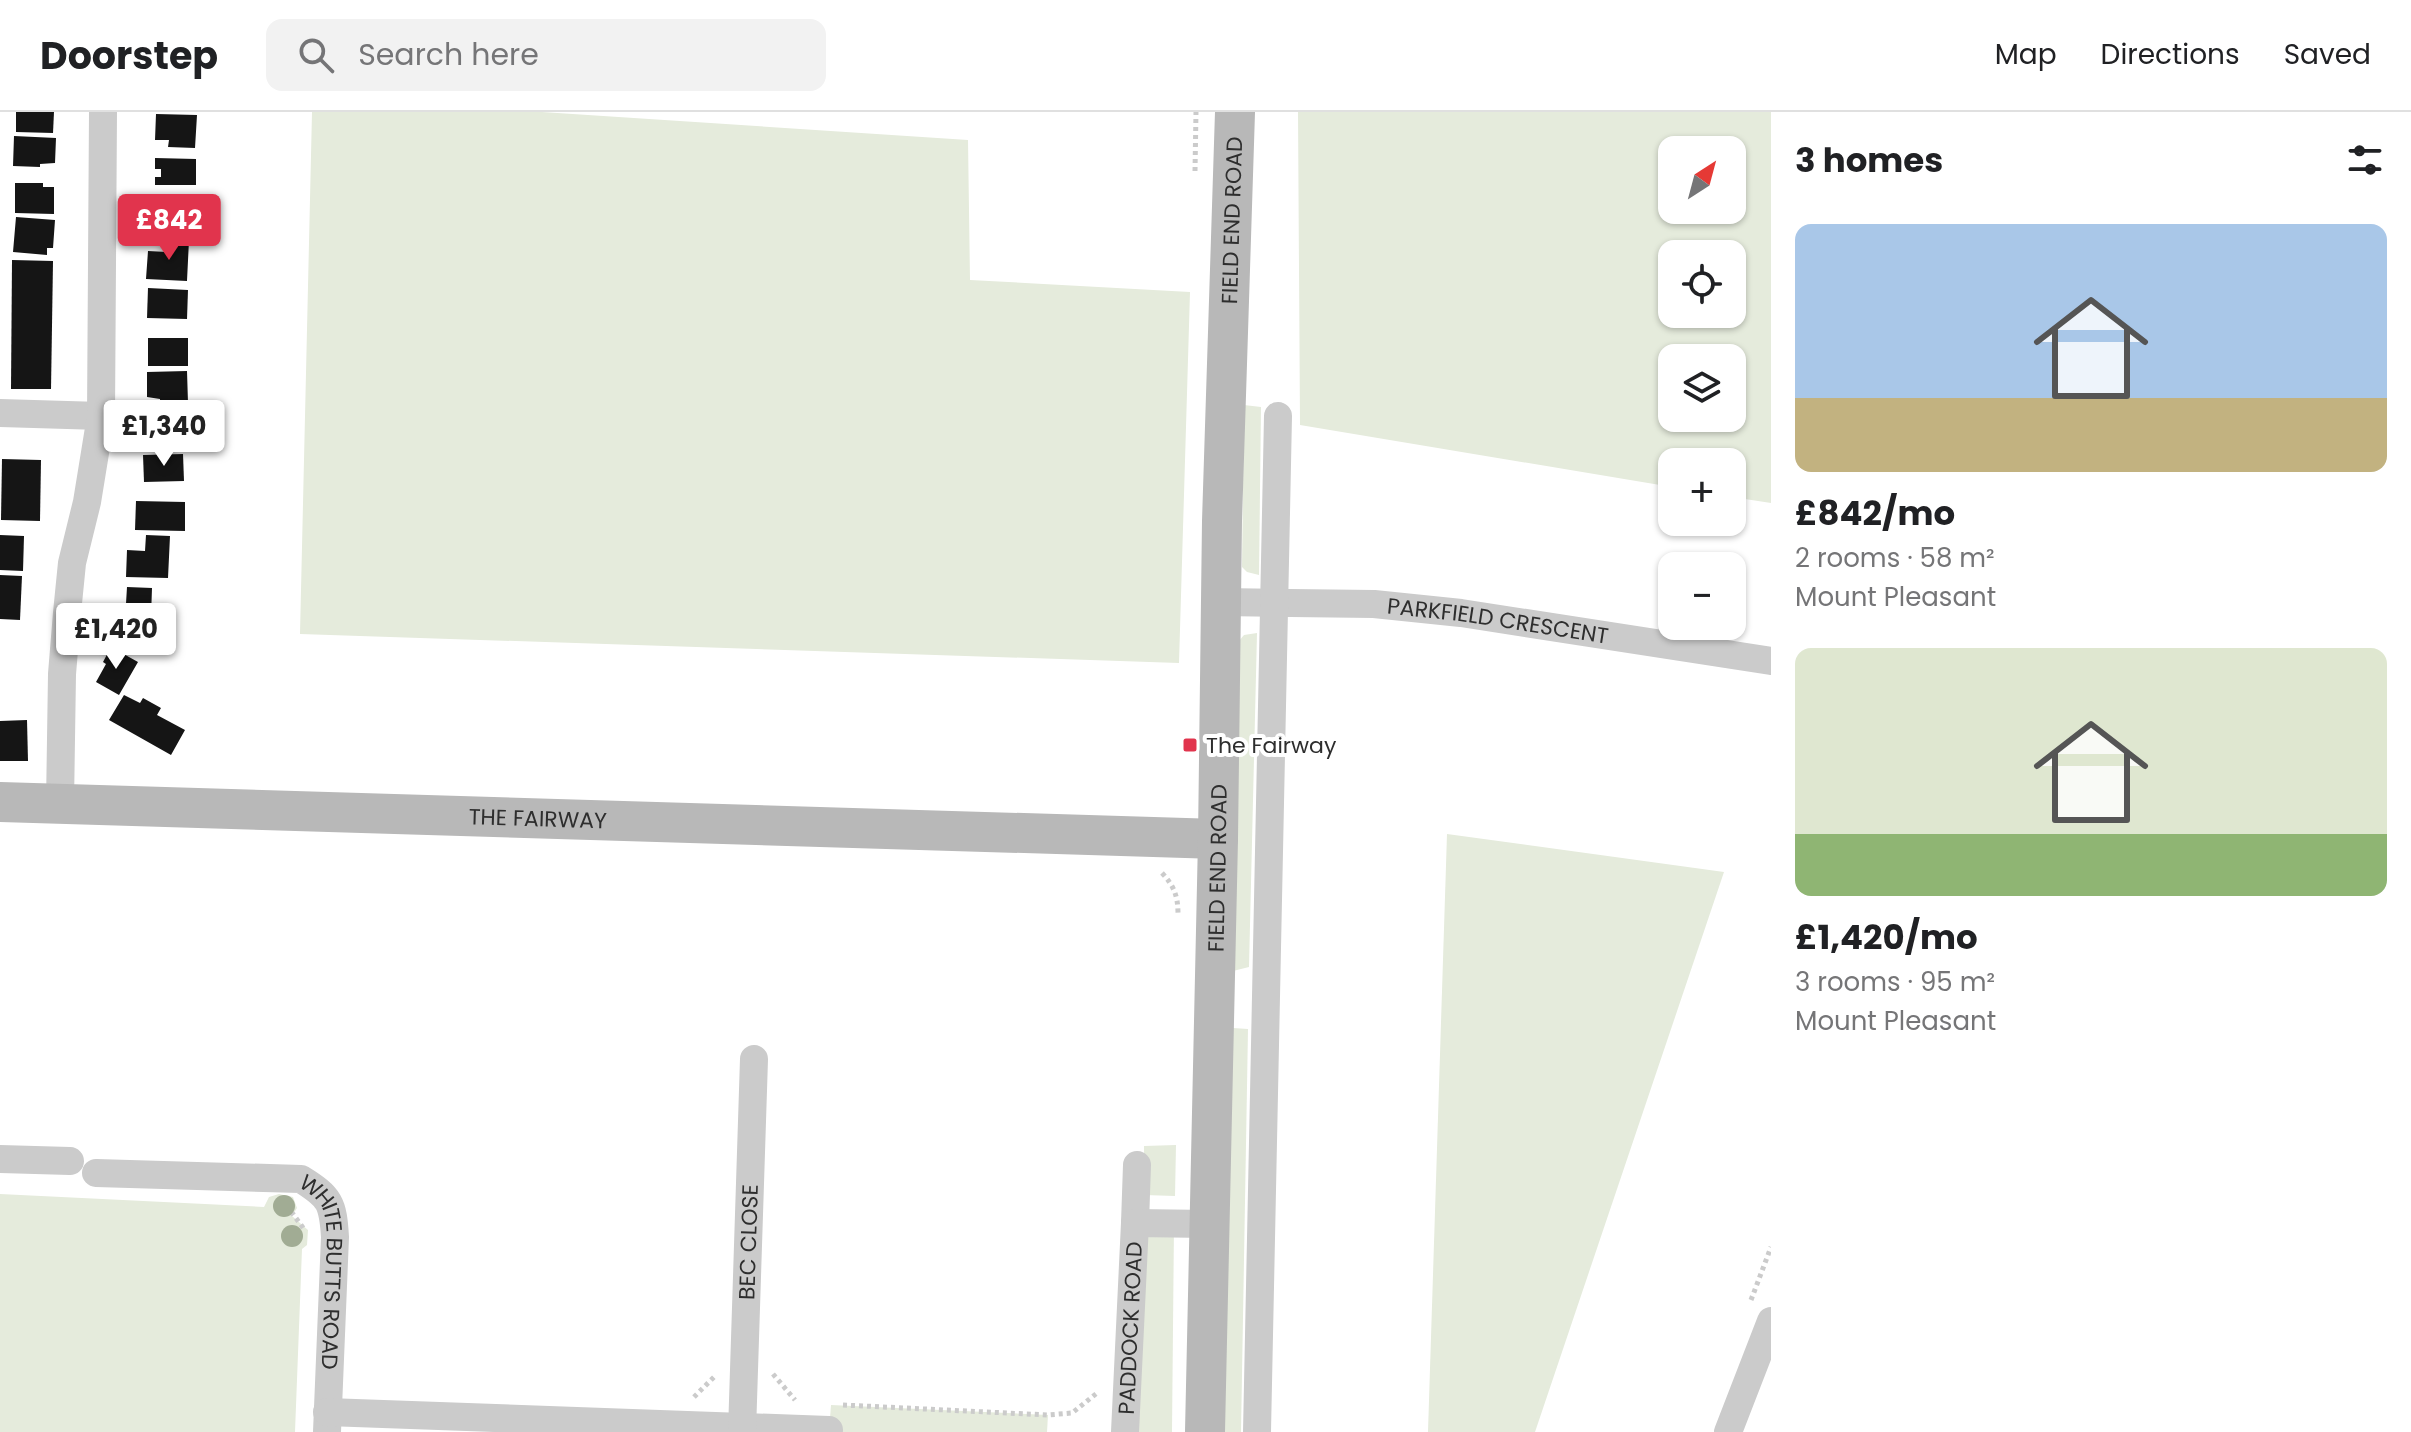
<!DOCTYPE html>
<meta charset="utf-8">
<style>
:root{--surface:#fff;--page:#f2f2f2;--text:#202124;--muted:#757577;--line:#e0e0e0;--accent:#e1344d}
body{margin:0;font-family:Poppins,sans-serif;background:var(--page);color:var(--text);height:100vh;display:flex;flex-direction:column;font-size:30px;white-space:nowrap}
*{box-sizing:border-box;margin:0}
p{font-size:26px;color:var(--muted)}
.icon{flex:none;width:44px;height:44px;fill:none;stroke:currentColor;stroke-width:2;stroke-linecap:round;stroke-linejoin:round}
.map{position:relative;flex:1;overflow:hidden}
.side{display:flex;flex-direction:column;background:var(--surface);width:640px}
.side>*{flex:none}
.needle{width:52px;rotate:36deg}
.tools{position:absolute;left:1658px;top:24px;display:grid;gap:16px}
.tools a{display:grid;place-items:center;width:88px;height:88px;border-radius:16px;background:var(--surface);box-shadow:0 2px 6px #0004;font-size:40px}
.price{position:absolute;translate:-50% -68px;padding:0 18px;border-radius:8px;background:#fff;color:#222;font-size:26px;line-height:52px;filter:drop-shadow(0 2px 4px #0008)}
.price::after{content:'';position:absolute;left:50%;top:48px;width:24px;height:18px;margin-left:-12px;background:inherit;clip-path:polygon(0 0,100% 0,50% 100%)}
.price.current{background:var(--accent);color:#fff}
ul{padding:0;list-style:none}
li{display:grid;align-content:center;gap:16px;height:424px;padding:0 24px}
li span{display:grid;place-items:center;height:248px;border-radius:16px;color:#555}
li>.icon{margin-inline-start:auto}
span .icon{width:144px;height:144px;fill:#fffc;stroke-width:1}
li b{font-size:34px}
h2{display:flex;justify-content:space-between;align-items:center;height:96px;padding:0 24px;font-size:34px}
header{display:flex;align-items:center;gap:48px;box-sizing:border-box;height:112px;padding:0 40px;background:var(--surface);border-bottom:2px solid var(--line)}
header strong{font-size:38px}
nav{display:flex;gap:44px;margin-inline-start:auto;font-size:28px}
.search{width:560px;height:72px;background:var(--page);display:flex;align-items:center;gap:20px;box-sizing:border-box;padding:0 28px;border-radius:16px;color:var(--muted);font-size:30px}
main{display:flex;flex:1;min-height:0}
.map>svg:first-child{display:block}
.green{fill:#e5ebdc;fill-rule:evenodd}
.building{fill:#151515}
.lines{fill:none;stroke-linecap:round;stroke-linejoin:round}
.path{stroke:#cbcbcb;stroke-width:5;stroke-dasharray:4 4;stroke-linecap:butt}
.street{stroke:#cbcbcb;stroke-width:28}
.secondary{stroke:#b8b8b8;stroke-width:40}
.tree{fill:#a1ac94}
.poi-dot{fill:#e1344d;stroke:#fff;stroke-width:3}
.labels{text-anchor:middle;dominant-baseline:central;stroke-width:8;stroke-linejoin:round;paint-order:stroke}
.street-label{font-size:22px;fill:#2e2e2e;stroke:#fff}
.poi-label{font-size:22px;fill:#2e2e2e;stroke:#fff;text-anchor:start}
</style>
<header>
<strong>Doorstep</strong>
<div class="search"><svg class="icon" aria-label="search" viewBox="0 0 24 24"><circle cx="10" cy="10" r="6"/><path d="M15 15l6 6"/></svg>Search here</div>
<nav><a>Map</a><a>Directions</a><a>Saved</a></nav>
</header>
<main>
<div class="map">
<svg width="1771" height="1320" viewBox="0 0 1771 1320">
<rect width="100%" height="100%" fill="#fff"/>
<g class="green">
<polygon points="312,0 542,0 968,28 970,168 1190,180 1179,551 300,522"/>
<path d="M1298,0H1771V391L1732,385V350H1672V375L1300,313ZM1732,38V98H1672V38ZM1732,142V202H1672V142ZM1672,246H1732V306H1672Z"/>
<polygon points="1244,293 1261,295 1259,463 1247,460 1242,455"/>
<polygon points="1257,521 1249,855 1233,859 1239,529 1244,523"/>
<polygon points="1447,722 1724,760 1535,1320 1428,1320"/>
<polygon points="1233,916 1248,917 1241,1320 1224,1320"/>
<polygon points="1176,1033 1175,1084 1144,1083 1144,1034"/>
<polygon points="0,1082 264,1095 269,1085 279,1082 293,1085 297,1096 292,1104 308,1118 307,1133 302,1137 295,1320 0,1320"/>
<polygon points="1135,1111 1174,1112 1172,1320 1125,1320"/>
<polygon points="831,1293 1048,1303 1047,1320 829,1320"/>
</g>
<g class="building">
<polygon points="16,0 54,0 53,21 16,20"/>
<polygon points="156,2 197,3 195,36 168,35 169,28 155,28"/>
<polygon points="14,24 56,26 55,51 40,52 40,55 13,54"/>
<polygon points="155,46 196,47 196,73 155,73 155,65 161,65 161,57 155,57"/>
<polygon points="15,71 43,71 43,75 54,75 54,102 15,101"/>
<polygon points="154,84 203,85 203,96 196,96 196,123 174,123 174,111 154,111"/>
<polygon points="16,105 55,108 53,136 47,136 47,143 13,140"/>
<polygon points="167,127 189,128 187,169 146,167 148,139 167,140"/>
<polygon points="12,148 53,149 51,277 11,277"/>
<polygon points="148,176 188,178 187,207 147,206"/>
<rect x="148" y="226" width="40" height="28"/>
<polygon points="187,259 188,291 160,291 160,287 147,285 147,260"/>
<polygon points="148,310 187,311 186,337 147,336"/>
<polygon points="183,342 184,369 144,370 143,343"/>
<polygon points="2,347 41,348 40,409 1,408"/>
<polygon points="136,389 185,390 185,419 135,418"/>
<polygon points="0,423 24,424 23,459 0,458"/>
<polygon points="146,423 170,424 168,466 126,465 127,438 145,439"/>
<polygon points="0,463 22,464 20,508 0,507"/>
<polygon points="127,475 152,476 150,534 114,532 115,507 125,508"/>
<polygon points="111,535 138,550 119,583 96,570 106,552 103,550"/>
<polygon points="124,583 140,591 143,586 161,596 157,603 185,618 171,643 109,608"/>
<polygon points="27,608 28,649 0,649 0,609"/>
</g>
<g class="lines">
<g class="path">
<polyline points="1195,59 1196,0"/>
<path d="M1162,761C1174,774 1178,784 1178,802"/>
<polyline points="284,1096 293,1102 304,1117"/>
<polyline points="1751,1188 1771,1135"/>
<polyline points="773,1262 795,1288"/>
<polyline points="694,1285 715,1264"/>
<polyline points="843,1293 1048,1303 1072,1301 1097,1281"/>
</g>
<g class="street">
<polyline points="0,301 101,304"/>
<path id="s1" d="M1221,490L1374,492L1461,501L1771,549"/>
<polyline points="60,692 62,562 67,501 72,451 87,390 101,304 103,0"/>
<polyline points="0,1047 70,1049"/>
<path id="s2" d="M96,1061L301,1067C330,1085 333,1091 335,1125L327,1320"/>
<polyline points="1135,1111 1137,1053"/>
<polyline points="327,1300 829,1318"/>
<path id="s3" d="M742,1320L754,947"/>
<path id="s4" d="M1125,1320L1135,1111L1209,1112"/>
<polyline points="1257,1320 1278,304"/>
<polyline points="1728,1320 1771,1209"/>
</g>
<g class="secondary">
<path id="s5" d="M0,690L1218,727"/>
<path id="s6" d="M1205,1320L1218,727L1222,409L1235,0"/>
</g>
</g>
<g class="tree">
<circle cx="284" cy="1094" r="11"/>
<circle cx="292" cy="1124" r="11"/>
</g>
<rect class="poi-dot" x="1182" y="625" width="16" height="16" rx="4"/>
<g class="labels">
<g class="street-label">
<text stroke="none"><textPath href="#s6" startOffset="1212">FIELD END ROAD</textPath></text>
<text stroke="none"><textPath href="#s1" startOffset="278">PARKFIELD CRESCENT</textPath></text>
<text stroke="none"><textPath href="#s5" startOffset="538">THE FAIRWAY</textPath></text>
<text stroke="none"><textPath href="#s6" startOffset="564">FIELD END ROAD</textPath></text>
<text stroke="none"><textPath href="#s3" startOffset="190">BEC CLOSE</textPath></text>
<text stroke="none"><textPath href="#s2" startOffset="308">WHITE BUTTS ROAD</textPath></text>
<text stroke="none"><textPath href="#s4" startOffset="104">PADDOCK ROAD</textPath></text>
</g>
<g class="poi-label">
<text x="1206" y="633">The Fairway</text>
</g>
</g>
</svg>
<div class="tools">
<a><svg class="needle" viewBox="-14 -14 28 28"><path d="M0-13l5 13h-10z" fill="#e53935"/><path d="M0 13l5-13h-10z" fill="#757577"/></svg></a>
<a><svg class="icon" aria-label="locate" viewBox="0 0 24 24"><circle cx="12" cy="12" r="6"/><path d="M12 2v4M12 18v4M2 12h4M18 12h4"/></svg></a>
<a><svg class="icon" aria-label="layers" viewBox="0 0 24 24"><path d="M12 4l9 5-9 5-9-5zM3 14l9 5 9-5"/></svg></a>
<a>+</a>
<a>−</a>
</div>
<b class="price current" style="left:169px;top:150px">£842</b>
<b class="price" style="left:164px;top:356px">£1,340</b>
<b class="price" style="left:116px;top:559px">£1,420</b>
</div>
<section class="side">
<h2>3 homes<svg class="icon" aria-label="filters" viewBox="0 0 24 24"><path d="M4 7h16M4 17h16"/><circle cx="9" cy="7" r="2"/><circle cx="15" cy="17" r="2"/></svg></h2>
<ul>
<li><span style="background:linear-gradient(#a9c7e8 70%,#c2b280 0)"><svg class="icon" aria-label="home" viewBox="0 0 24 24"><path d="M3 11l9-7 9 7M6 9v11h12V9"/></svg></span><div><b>£842/mo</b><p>2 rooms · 58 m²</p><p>Mount Pleasant</p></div></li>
<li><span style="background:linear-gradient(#dfe7d0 75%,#8fb573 0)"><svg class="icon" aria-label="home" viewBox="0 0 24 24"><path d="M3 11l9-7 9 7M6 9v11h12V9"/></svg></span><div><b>£1,420/mo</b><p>3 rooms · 95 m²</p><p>Mount Pleasant</p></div></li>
</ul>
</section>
</main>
